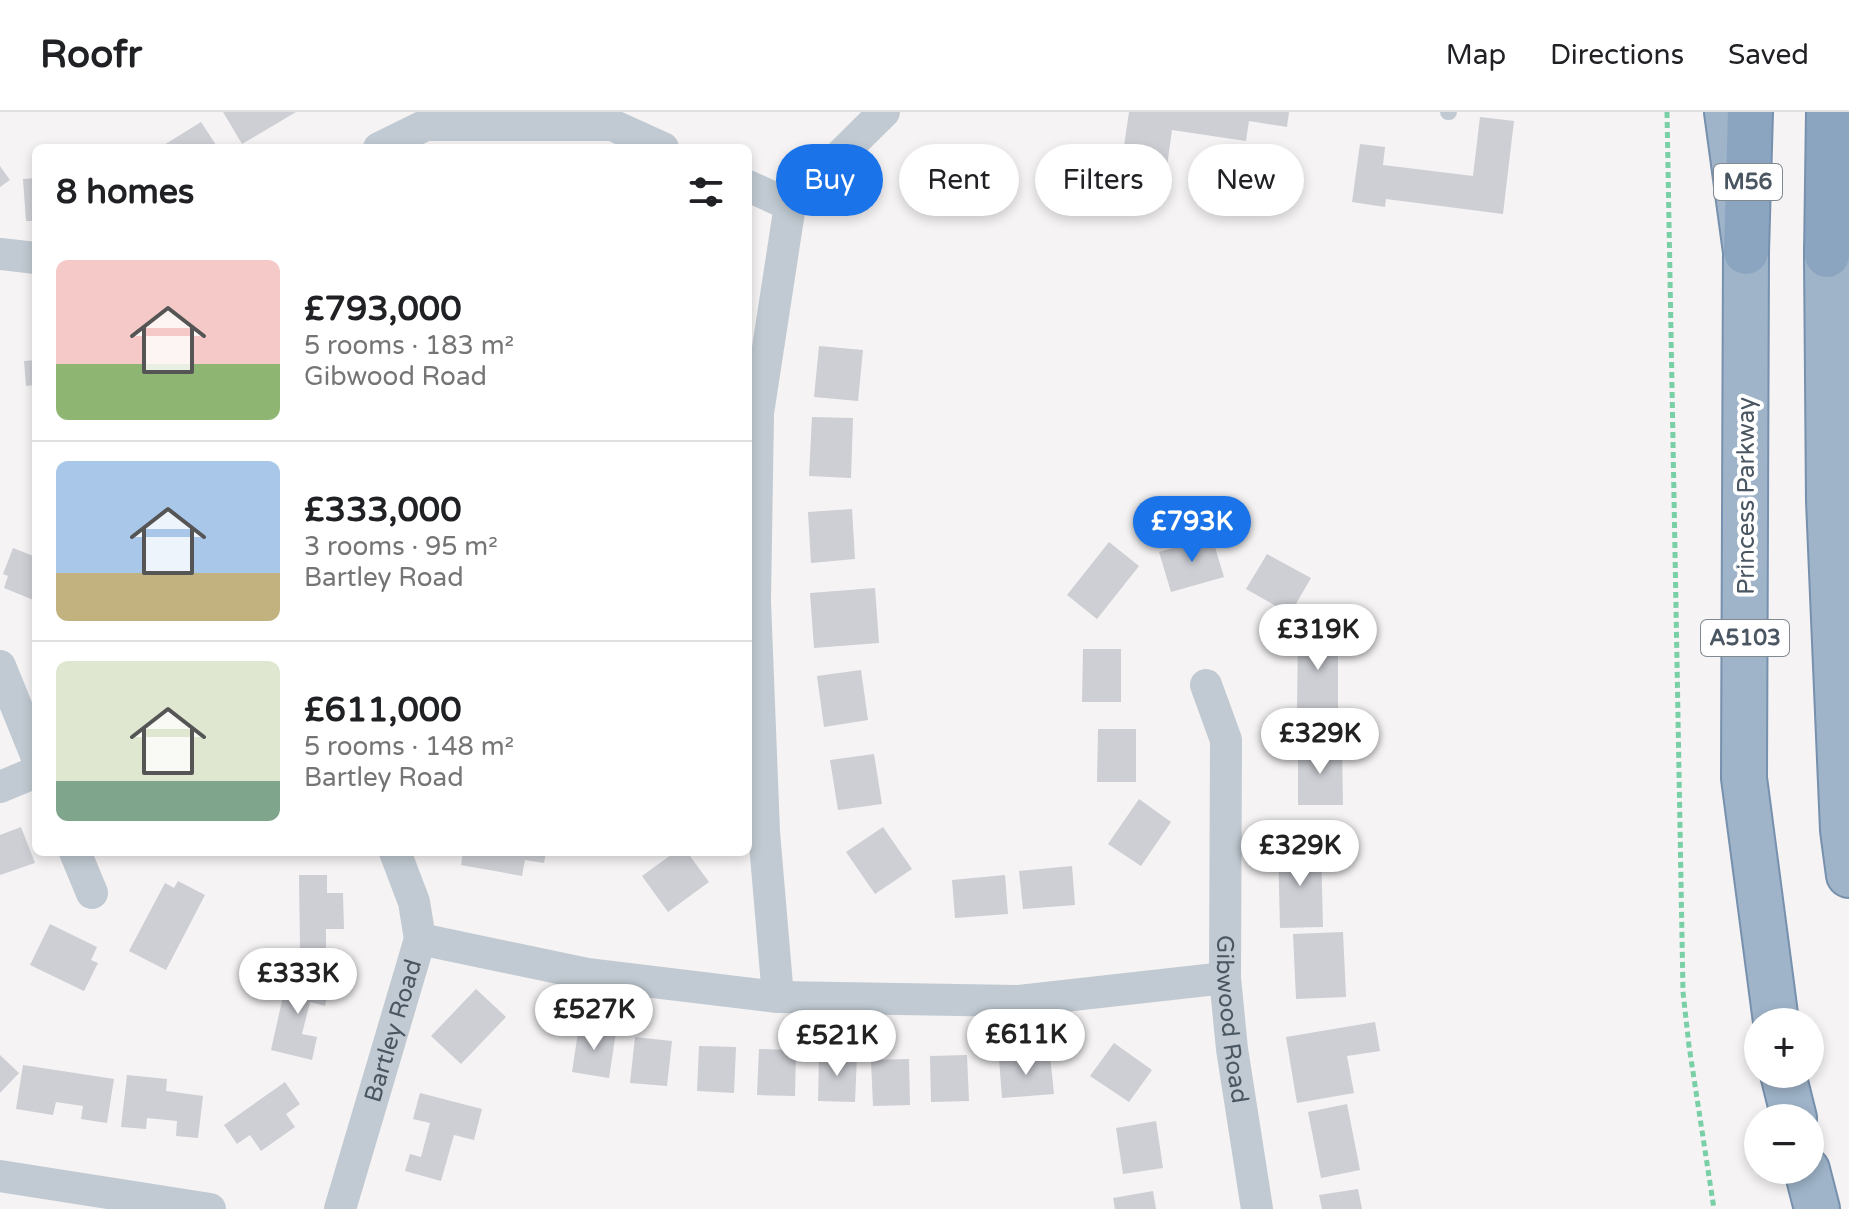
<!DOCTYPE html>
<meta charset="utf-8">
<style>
:root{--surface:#fff;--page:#f6f6f6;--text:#202124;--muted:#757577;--line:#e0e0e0;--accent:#1a73e8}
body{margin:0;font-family:"Varela Round",sans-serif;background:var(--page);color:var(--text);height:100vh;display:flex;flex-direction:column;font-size:30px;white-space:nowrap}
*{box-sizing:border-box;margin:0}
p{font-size:26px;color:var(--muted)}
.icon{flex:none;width:44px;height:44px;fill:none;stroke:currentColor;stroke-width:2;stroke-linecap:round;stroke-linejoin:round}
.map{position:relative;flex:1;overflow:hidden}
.drawer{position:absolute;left:32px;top:32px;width:720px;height:712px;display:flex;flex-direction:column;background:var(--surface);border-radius:12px;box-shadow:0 4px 12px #0003}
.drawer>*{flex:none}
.hud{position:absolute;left:776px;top:32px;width:760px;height:72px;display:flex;gap:16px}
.buttons{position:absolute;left:1744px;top:896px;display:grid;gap:16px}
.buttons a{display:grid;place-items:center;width:80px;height:80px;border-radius:50%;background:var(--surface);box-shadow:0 4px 12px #0003;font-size:40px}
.price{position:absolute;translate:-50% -68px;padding:0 18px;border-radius:28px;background:#fff;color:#222;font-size:26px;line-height:52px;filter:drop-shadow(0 2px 4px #0008)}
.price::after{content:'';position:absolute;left:50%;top:48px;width:24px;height:18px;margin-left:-12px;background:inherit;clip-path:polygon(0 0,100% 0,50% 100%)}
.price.on{background:var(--accent);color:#fff}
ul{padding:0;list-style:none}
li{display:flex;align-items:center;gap:24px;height:200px;padding:0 24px}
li+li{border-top:2px solid var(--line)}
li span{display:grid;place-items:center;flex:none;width:224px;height:160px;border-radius:12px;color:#555}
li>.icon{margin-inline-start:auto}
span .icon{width:96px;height:96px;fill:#fffc;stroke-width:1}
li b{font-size:34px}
h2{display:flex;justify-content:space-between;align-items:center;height:96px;padding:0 24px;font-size:34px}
.chip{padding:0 28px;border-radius:36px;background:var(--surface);box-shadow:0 4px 12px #0003;font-size:28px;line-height:72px}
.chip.on{background:var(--accent);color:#fff}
header{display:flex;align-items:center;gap:48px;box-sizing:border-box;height:112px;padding:0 40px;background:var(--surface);border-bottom:2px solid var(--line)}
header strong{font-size:38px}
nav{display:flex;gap:44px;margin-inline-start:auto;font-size:28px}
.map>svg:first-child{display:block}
.building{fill:#cdcfd5}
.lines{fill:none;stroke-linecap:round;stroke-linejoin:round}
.trunk-casing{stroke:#7690ad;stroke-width:48}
.motorway-casing{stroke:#7690ad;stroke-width:48}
.path{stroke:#7ad0a6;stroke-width:5;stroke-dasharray:6 4;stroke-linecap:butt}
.service{stroke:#c1cad2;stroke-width:16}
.minor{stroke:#c1cad2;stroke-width:32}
.trunk{stroke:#9fb4c9;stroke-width:44}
.motorway{stroke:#8ba5c1;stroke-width:44}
.labels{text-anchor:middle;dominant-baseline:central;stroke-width:8;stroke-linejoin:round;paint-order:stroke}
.shield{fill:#fff;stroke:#808990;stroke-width:2}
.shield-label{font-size:22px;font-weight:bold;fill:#4a5661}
.street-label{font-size:24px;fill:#4a5661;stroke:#fff}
</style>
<header>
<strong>Roofr</strong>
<nav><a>Map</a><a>Directions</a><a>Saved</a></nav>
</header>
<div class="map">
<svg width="1849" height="1097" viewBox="0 0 1849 1097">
<rect width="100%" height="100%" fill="#f5f3f3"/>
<g class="building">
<polygon points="223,0 296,0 242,32"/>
<polygon points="1129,0 1289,0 1287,15 1249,9 1246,29 1172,18 1167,54 1122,48"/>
<polygon points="1480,5 1514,9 1503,102 1386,87 1385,95 1352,90 1360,32 1385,35 1383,53 1473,64"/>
<polygon points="201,10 218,36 159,36"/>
<polygon points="0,54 10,68 0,75"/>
<polygon points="36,66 36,109 26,109 23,67"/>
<polygon points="819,234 863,238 858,289 814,285"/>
<polygon points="36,248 36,273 26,274 24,249"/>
<polygon points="812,305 853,306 851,366 809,364"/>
<polygon points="852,397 855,447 811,451 808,400"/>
<polygon points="1212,425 1224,465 1171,480 1159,440"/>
<polygon points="1109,430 1139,454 1097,507 1067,483"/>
<polygon points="13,436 36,445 36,489 4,476 8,464 3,462"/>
<polygon points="1267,442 1311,466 1290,502 1246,477"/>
<polygon points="875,476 879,531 814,536 810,481"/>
<polygon points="1298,522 1338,523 1338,597 1297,597"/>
<polygon points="1083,537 1121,537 1121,590 1082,590"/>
<polygon points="861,558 868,608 824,615 817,564"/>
<polygon points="1098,617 1136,617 1136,670 1097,670"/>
<polygon points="1298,634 1342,634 1343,693 1298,693"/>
<polygon points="874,642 882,692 838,698 830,648"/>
<polygon points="1139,687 1171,710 1141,754 1108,732"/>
<polygon points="21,715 35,751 0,763 0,723"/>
<polygon points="883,715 912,757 875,782 846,740"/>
<polygon points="1321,735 1323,815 1280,816 1278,736"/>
<polygon points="463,740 546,740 544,751 525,748 522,764 461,753"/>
<polygon points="675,740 687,740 709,770 668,800 642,764"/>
<polygon points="1072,754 1075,793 1023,797 1019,759"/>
<polygon points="299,763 327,763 327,781 343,781 344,817 326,817 326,836 300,837"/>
<polygon points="1005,763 1008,802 955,806 952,768"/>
<polygon points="178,769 205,783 166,858 129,839 165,771 174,776"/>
<polygon points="50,812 97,835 91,848 98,851 84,879 30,853"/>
<polygon points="1343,820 1346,885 1296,887 1293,822"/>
<polygon points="288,862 330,872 325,894 310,890 302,922 317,925 312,948 271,938"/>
<polygon points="476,877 506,905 461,952 431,924"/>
<polygon points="1375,910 1380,939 1347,944 1354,981 1297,991 1286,925"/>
<polygon points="579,914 616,920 609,966 572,960"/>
<polygon points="635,925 672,929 667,974 630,971"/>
<polygon points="1114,931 1152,958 1129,990 1090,964"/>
<polygon points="699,934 736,935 734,981 697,979"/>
<polygon points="759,937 796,938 795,984 757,983"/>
<polygon points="0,943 19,961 0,981"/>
<polygon points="819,943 857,944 855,990 818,989"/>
<polygon points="967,943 969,989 931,990 930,944"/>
<polygon points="1050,943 1054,982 1002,986 999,947"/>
<polygon points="909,947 910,993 873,994 871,948"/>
<polygon points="23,953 114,967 107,1011 81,1007 83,994 56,990 53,1003 16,997"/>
<polygon points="127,963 167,967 166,979 203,984 198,1026 176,1024 177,1009 147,1006 146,1017 121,1015"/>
<polygon points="285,970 300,992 286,1002 295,1015 261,1039 250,1023 237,1032 224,1013"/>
<polygon points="420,981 482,997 474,1028 454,1023 441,1069 405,1059 410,1042 421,1045 430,1011 413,1007"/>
<polygon points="1347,992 1360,1058 1321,1066 1308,1000"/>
<polygon points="1156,1009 1163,1056 1123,1062 1116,1016"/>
<polygon points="1358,1077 1362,1097 1322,1097 1319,1083"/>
<polygon points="1153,1079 1156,1097 1115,1097 1113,1086"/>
</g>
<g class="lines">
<defs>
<g id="trunk">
<polyline points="1727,0 1746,140 1744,666 1776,910"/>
<polyline points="1830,106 1827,143 1829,389 1843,718 1849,763"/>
<polyline points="1783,962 1794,1006"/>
<polyline points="1807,1058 1817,1097"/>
</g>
<g id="motorway">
<polyline points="1746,140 1750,0"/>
<polyline points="1827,143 1829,0"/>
</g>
</defs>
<use href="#trunk" class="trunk-casing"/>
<use href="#motorway" class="motorway-casing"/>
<polyline class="path" points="1667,0 1683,880 1689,934 1714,1097"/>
<polyline class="service" points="1448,0 1449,0"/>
<g class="minor">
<polyline points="379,36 426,13 612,13 663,36"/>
<polyline points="748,74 790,93"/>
<polyline points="0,142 36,146"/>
<polyline points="0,554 36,643"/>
<path id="s1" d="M1206,573L1226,628L1225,866L1232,937L1257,1097"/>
<polyline points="0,675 36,660"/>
<polyline points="75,740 92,781"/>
<polyline points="395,740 414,790 420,827"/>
<polyline points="778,885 764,720 755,489 758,301 790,93 884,0"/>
<polyline points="0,1064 210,1097"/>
<path id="s2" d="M340,1097L420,827L587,862L778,885L1019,889L1225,866"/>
</g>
<use href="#trunk" class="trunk"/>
<use href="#motorway" class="motorway"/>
</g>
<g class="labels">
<g class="shield">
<rect x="1714" y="52" width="68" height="36" rx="6"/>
<rect x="1701" y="508" width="88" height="36" rx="6"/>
</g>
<g class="shield-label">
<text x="1748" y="70">M56</text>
<text x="1745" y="526">A5103</text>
</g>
<g class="street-label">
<text transform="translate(1746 384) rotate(-90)">Princess Parkway</text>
<text stroke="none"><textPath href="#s1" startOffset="338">Gibwood Road</textPath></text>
<text stroke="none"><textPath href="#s2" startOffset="186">Bartley Road</textPath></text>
</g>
</g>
</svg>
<div class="buttons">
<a>+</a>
<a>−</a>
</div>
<b class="price on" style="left:1192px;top:452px">£793K</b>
<b class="price" style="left:1318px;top:560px">£319K</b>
<b class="price" style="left:1320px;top:664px">£329K</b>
<b class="price" style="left:1300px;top:776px">£329K</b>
<b class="price" style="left:298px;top:904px">£333K</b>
<b class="price" style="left:594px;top:940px">£527K</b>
<b class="price" style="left:1026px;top:965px">£611K</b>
<b class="price" style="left:837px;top:966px">£521K</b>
<div class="hud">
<a class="chip on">Buy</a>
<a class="chip">Rent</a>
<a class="chip">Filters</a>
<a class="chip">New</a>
</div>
<section class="drawer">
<h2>8 homes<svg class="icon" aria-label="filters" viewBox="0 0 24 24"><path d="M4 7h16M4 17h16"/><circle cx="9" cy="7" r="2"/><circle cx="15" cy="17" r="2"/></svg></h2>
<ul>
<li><span style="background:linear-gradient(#f6c9c9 65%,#8fb573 0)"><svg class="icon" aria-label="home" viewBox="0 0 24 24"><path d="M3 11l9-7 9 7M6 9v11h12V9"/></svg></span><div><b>£793,000</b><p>5 rooms · 183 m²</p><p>Gibwood Road</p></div></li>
<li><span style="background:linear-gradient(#a9c7e8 70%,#c2b280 0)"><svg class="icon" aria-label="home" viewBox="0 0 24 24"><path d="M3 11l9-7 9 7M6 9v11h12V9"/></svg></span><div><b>£333,000</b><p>3 rooms · 95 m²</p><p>Bartley Road</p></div></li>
<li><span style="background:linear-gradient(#dfe7d0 75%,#7fa58c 0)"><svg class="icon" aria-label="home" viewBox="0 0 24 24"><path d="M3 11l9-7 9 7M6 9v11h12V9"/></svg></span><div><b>£611,000</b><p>5 rooms · 148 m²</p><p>Bartley Road</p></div></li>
</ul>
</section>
</div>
